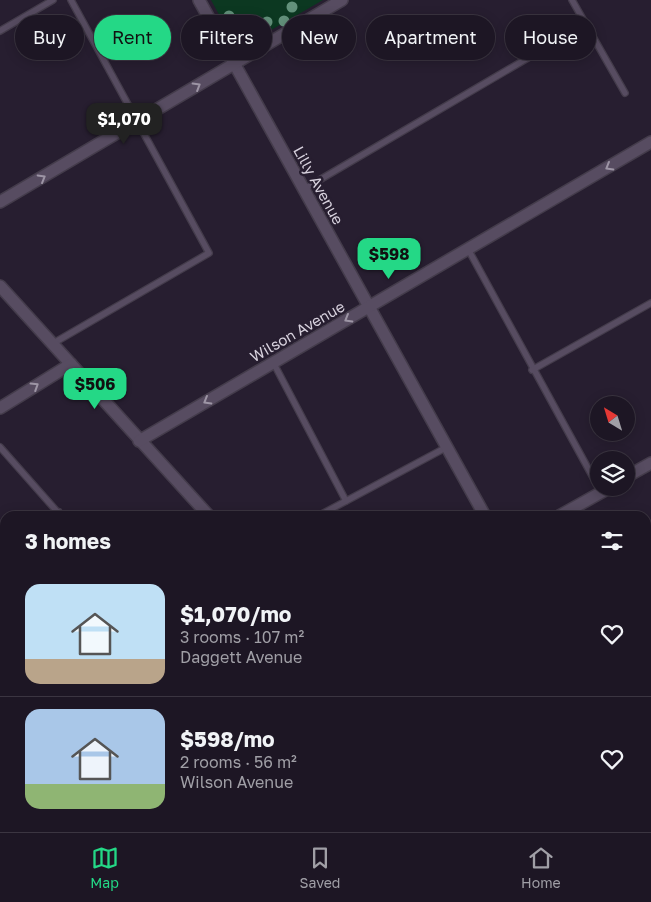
<!DOCTYPE html>
<meta charset="utf-8">
<style>
:root{--surface:#1d1624;--page:#251f2c;--text:#f1f3f6;--muted:#a09fa6;--line:#3b3541;--accent:#24d886}
body{margin:0;font-family:"Golos Text",sans-serif;background:var(--page);color:var(--text);height:100vh;display:flex;flex-direction:column;font-size:19px;white-space:nowrap}
*{box-sizing:border-box;margin:0}
p{font-size:16px;color:var(--muted)}
.icon{flex:none;width:28px;height:28px;fill:none;stroke:currentColor;stroke-width:2;stroke-linecap:round;stroke-linejoin:round}
.map{position:relative;flex:1;overflow:hidden}
.details{position:absolute;left:0px;top:511px;width:651px;height:321px;display:flex;flex-direction:column;background:var(--surface);border-radius:15px 15px 0 0;box-shadow:0 2px 12px #0003,0 0 0 1px var(--line)}
.details>*{flex:none}
.guide{position:absolute;left:15px;top:15px;width:621px;height:45px;display:flex;gap:10px}
.needle{width:32px;rotate:322deg}
.buttons{position:absolute;left:590px;top:396px;display:grid;gap:10px}
.buttons a{display:grid;place-items:center;width:45px;height:45px;border-radius:50%;background:var(--surface);box-shadow:0 2px 12px #0003,0 0 0 1px var(--line);font-size:25px}
.price{position:absolute;translate:-50% -42px;padding:0 11px;border-radius:10px;background:var(--accent);color:#111;font-size:16px;line-height:32px;filter:drop-shadow(0 1px 2px #0008)}
.price::after{content:'';position:absolute;left:50%;top:30px;width:15px;height:11px;margin-left:-8px;background:inherit;clip-path:polygon(0 0,100% 0,50% 100%)}
.price.on{background:#222;color:#fff}
ul{padding:0;list-style:none}
li{display:flex;align-items:center;gap:15px;height:125px;padding:0 25px}
li+li{border-top:1px solid var(--line)}
li span{display:grid;place-items:center;flex:none;width:140px;height:100px;border-radius:15px;color:#555}
li>.icon{margin-inline-start:auto}
span .icon{width:60px;height:60px;fill:#fffc;stroke-width:1}
li b{font-size:21px}
h2{display:flex;justify-content:space-between;align-items:center;height:60px;padding:0 25px;font-size:21px}
.chip{padding:0 18px;border-radius:22px;background:var(--surface);box-shadow:0 2px 12px #0003,0 0 0 1px var(--line);font-size:18px;line-height:45px}
.chip.on{background:var(--accent);color:#111}
.tabs{display:flex;justify-content:space-around;align-items:center;height:70px;border-top:1px solid var(--line);background:var(--surface);font-size:14px;color:var(--muted)}
.tabs a{display:grid;justify-items:center;gap:2px}
.tabs .on{color:var(--accent)}
.map>svg:first-child{display:block}
.green{fill:#0c3821}
.lines{fill:none;stroke-linecap:round;stroke-linejoin:round}
.lane-casing{stroke:#443c4b;stroke-width:8}
.street-casing{stroke:#443c4b;stroke-width:14}
.lane{stroke:#574c61;stroke-width:5.5}
.street{stroke:#574c61;stroke-width:11}
.tree{fill:#63917b}
.oneway{stroke:#9d95a5}
.labels{text-anchor:middle;dominant-baseline:central;stroke-width:5;stroke-linejoin:round;paint-order:stroke}
.street-label{font-size:15px;fill:#d7d1dd;stroke:#271e30}
</style>
<div class="map">
<svg width="651" height="832" viewBox="0 0 651 832">
<rect width="100%" height="100%" fill="#271e30"/>
<polygon class="green" points="211,0 323,0 242,47 234,42"/>
<g class="lines">
<defs>
<g id="lane">
<polyline points="572,0 625,93"/>
<polyline points="0,31 53,0"/>
<polyline points="304,189 586,24"/>
<polyline points="468,249 601,492"/>
<polyline points="52,344 209,253 71,0"/>
<polyline points="273,362 346,501"/>
<polyline points="532,370 651,303"/>
<polyline points="0,447 61,516"/>
<polyline points="51,516 59,512"/>
<polyline points="318,516 447,447"/>
<polyline points="0,546 5,543"/>
<polyline points="646,596 651,593"/>
<polyline points="0,805 5,802"/>
<polyline points="0,818 5,826"/>
<polyline points="336,828 341,832"/>
</g>
<g id="street">
<polyline points="199,0 485,516"/>
<polyline points="0,202 342,0"/>
<polyline points="0,286 209,516"/>
<polyline points="0,408 71,364"/>
<polyline points="139,441 651,142"/>
<polyline points="626,477 651,463"/>
<polyline points="559,516 609,488"/>
<polyline points="0,676 5,673"/>
<polyline points="646,718 651,715"/>
<polyline points="142,828 145,832"/>
<polyline points="497,828 501,832"/>
</g>
</defs>
<use href="#lane" class="lane-casing"/>
<use href="#street" class="street-casing"/>
<use href="#lane" class="lane"/>
<use href="#street" class="street"/>
</g>
<g class="tree">
<circle cx="292" cy="7" r="5.5"/>
<circle cx="229" cy="16" r="5.5"/>
<circle cx="284" cy="21" r="5.5"/>
<circle cx="267" cy="22" r="5.5"/>
<circle cx="258" cy="36" r="5.5"/>
</g>
<defs><path id="oneway-chevron" d="M-2-3.5L2.5 0L-2 3.5" fill="none" stroke-width="1.6" stroke-linecap="round" stroke-linejoin="round" transform="scale(1.25)"/></defs>
<g class="oneway">
<use href="#oneway-chevron" transform="translate(197 86) rotate(-31)"/>
<use href="#oneway-chevron" transform="translate(609 167) rotate(150)"/>
<use href="#oneway-chevron" transform="translate(42 178) rotate(-30)"/>
<use href="#oneway-chevron" transform="translate(348 319) rotate(150)"/>
<use href="#oneway-chevron" transform="translate(35 386) rotate(-32)"/>
<use href="#oneway-chevron" transform="translate(207 401) rotate(150)"/>
</g>
<g class="labels">
<g class="street-label">
<text transform="translate(319 185) rotate(61)">Lilly Avenue</text>
<text transform="translate(297 331) rotate(-30)">Wilson Avenue</text>
</g>
</g>
</svg>
<div class="buttons">
<a><svg class="needle" viewBox="-14 -14 28 28"><path d="M0-13l5 13h-10z" fill="#e53935"/><path d="M0 13l5-13h-10z" fill="#a09fa6"/></svg></a>
<a><svg class="icon" aria-label="layers" viewBox="0 0 24 24"><path d="M12 4l9 5-9 5-9-5zM3 14l9 5 9-5"/></svg></a>
</div>
<b class="price on" style="left:124px;top:145px">$1,070</b>
<b class="price" style="left:389px;top:280px">$598</b>
<b class="price" style="left:95px;top:410px">$506</b>
<div class="guide">
<a class="chip">Buy</a>
<a class="chip on">Rent</a>
<a class="chip">Filters</a>
<a class="chip">New</a>
<a class="chip">Apartment</a>
<a class="chip">House</a>
</div>
<section class="details">
<h2>3 homes<svg class="icon" aria-label="filters" viewBox="0 0 24 24"><path d="M4 7h16M4 17h16"/><circle cx="9" cy="7" r="2"/><circle cx="15" cy="17" r="2"/></svg></h2>
<ul>
<li><span style="background:linear-gradient(#bfe0f5 75%,#b9a48a 0)"><svg class="icon" aria-label="home" viewBox="0 0 24 24"><path d="M3 11l9-7 9 7M6 9v11h12V9"/></svg></span><div><b>$1,070/mo</b><p>3 rooms · 107 m²</p><p>Daggett Avenue</p></div><svg class="icon" aria-label="heart" viewBox="0 0 24 24"><path d="M12 20l-8-8c-3-5 5-10 8-4 3-6 11-1 8 4z"/></svg></li>
<li><span style="background:linear-gradient(#a9c7e8 75%,#8fb573 0)"><svg class="icon" aria-label="home" viewBox="0 0 24 24"><path d="M3 11l9-7 9 7M6 9v11h12V9"/></svg></span><div><b>$598/mo</b><p>2 rooms · 56 m²</p><p>Wilson Avenue</p></div><svg class="icon" aria-label="heart" viewBox="0 0 24 24"><path d="M12 20l-8-8c-3-5 5-10 8-4 3-6 11-1 8 4z"/></svg></li>
</ul>
</section>
</div>
<nav class="tabs">
<a class="on"><svg class="icon" aria-label="map" viewBox="0 0 24 24"><path d="M3 6l6-2 6 2 6-2v14l-6 2-6-2-6 2zM9 4v14M15 6v14"/></svg>Map</a>
<a><svg class="icon" aria-label="saved" viewBox="0 0 24 24"><path d="M7 4h10v16l-5-4-5 4z"/></svg>Saved</a>
<a><svg class="icon" aria-label="home" viewBox="0 0 24 24"><path d="M3 11l9-7 9 7M6 9v11h12V9"/></svg>Home</a>
</nav>
